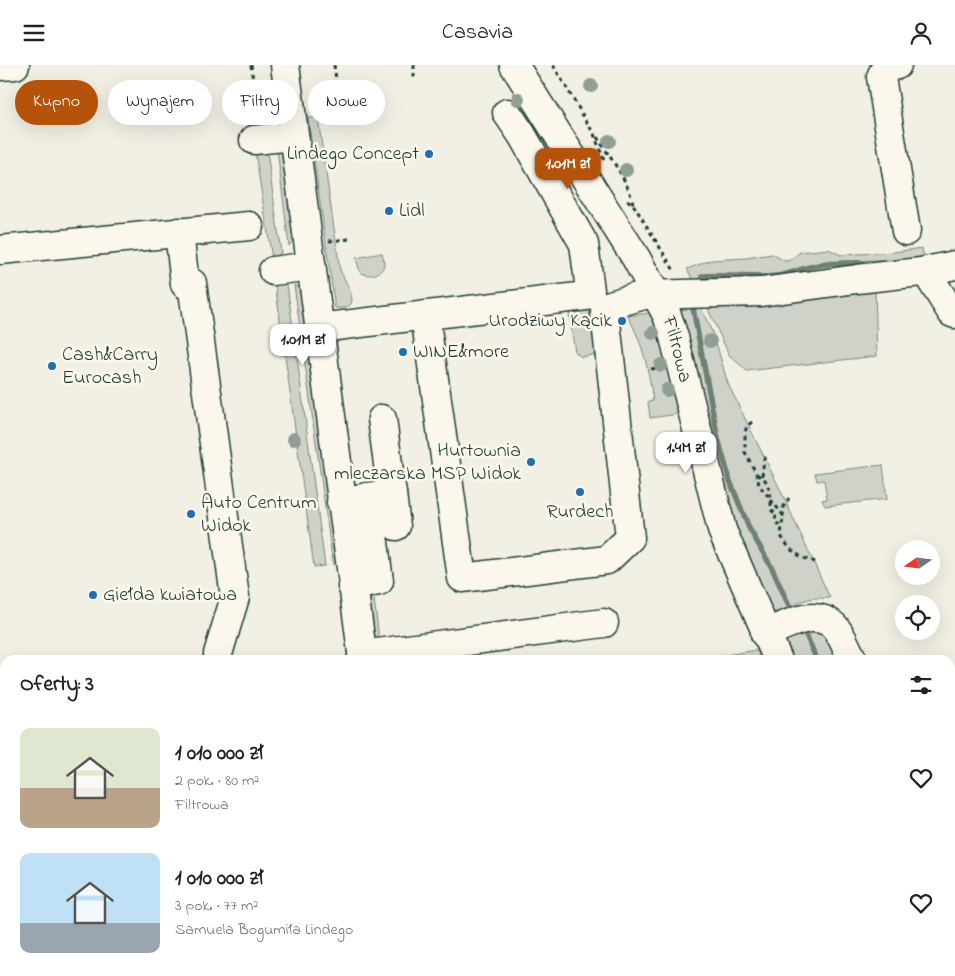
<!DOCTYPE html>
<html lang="pl">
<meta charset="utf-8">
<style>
:root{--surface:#fff;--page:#f6f6f6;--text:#222;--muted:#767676;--accent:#b45309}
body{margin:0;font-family:"Indie Flower",sans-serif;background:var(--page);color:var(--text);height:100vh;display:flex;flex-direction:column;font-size:19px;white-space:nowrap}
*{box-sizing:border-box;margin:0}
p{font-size:16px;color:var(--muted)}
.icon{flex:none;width:28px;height:28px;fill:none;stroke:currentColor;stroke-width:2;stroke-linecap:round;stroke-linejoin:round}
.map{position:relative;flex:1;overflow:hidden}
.side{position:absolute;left:0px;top:590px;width:955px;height:321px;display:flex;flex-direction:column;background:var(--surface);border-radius:15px 15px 0 0;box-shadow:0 5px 20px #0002}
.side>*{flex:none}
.hud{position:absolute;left:15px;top:15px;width:500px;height:45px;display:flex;gap:10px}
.needle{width:32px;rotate:256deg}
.tools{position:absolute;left:895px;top:475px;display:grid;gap:10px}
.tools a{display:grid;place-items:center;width:45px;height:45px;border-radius:50%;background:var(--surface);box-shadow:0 5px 20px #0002;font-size:25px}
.price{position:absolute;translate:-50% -42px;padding:0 11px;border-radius:10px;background:#fff;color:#222;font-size:16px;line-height:32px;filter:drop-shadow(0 1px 2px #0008)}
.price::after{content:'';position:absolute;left:50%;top:30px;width:15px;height:11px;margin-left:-8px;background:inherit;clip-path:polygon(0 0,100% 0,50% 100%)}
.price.on{background:var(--accent);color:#fff}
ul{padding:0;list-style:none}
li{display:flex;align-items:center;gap:15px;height:125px;padding:0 20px}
li span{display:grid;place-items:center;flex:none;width:140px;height:100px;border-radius:10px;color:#555}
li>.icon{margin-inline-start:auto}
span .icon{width:60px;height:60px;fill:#fffc;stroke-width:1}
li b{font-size:21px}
h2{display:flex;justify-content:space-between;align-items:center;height:60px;padding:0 20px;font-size:21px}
.pill{padding:0 18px;border-radius:22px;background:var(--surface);box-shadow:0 5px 20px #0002;font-size:18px;line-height:45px}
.pill.on{background:var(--accent);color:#fff}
header{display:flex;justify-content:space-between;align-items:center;height:65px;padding:0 20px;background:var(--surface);font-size:22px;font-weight:600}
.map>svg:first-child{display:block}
.green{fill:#cfd2c8;stroke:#77887e}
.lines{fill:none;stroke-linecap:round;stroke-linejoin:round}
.stream{stroke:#6e7f75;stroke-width:5.5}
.minor-casing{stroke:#1f3d34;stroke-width:31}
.path{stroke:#1f3d34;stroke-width:3;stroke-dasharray:4 4;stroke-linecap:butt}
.minor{stroke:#fbf7ec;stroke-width:28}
.tree{fill:#919e94}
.poi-dot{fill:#1f6fb2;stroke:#fbf7ec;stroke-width:2}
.labels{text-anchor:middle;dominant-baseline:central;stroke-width:5;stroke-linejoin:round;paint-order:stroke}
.poi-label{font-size:20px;fill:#1f3d34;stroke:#fbf7ec;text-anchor:start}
.street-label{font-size:20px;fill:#1f3d34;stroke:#fbf7ec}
</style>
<header><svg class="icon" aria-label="menu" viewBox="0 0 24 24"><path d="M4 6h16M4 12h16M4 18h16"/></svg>Casavia<svg class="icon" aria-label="person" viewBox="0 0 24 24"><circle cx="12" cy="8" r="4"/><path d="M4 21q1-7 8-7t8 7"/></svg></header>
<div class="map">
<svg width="955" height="911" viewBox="0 0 955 911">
<rect width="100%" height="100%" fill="#f2f0e5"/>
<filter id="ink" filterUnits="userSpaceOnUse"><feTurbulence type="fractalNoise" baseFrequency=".02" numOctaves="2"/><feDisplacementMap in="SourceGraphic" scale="10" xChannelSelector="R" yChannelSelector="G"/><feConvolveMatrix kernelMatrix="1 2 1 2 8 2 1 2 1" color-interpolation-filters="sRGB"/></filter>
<g filter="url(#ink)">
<g class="green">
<path d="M308,53H318L340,205C346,219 366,246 335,243Z"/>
<polygon points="277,85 281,87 284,92 295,173 289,181"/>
<polygon points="267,86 281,188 272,194 255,87"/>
<polygon points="922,183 925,197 875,225 877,291 747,306 729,290 702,231 687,204 711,195 746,193 772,189 785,196 791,195 800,187 828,184 841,190 894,187"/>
<path d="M382,188C383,191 384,196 384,200C381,211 367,212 360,207L356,193Z"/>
<polygon points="285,217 287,219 325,501 314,502 275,218"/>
<polygon points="294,220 299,223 302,229 339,497 333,500"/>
<path d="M697,233L715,274L728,319L779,422L830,533C823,534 816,532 809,534C796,537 785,548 770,547L729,462L676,240Z"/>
<polygon points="586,241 592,250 597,286 593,290 581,292 575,287 568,242"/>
<path d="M649,248C668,277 672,316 678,349L650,353L648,337L653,336C648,302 644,282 628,251Z"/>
<polygon points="883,400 887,434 825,441 822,435 827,434 824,415 817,416 815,408"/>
<polygon points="373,526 380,581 374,579 368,531"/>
<polygon points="814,565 825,571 844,595 783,595 785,577 789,573"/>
<polygon points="757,585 761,595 722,595 720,591"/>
<polygon points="950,816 955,825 955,911 943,911 941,906 950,906"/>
</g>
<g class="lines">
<g class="stream">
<path d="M702,211C727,209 752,214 776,211C789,210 801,203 814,201C837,196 860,199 883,197"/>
<polyline points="692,238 718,374 730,416 749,463 772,503 789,541"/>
<polyline points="806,570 817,595"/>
<polyline points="950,858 955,866"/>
</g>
<defs>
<g id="minor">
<polyline points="285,0 363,595"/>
<path id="s1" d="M514,0L636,193L667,250L674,272L722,465L778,595"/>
<path d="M897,0C888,2 884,3 881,12L906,166"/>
<polyline points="0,1 15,0"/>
<polyline points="254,75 294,71"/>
<polyline points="179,167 185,219"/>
<polyline points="0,185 249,161"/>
<polyline points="273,206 311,201"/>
<polyline points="926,207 952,248 955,249"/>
<polyline points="192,218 235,532 218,589 218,595"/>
<polyline points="425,250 462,513 607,495 630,473 605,248 606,243 610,240 644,230 761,227 857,214 921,207 955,200"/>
<polyline points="319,263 586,231 589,229 590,225 584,179 522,70 507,48"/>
<polyline points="392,429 396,461"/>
<polyline points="368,432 392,429 382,354"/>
<polyline points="341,437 368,432 379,516 352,521"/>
<path d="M765,569C786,560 815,543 834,561C842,569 847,585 853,595"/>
<polyline points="362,590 604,558"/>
<polyline points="0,645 5,682"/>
<polyline points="950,808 955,817"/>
<polyline points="407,906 407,911"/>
<polyline points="924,906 927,911"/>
</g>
</defs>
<use href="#minor" class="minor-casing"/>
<g class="path">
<polyline points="251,0 253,17"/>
<polyline points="334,0 337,22"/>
<polyline points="414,0 414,14"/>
<polyline points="553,0 594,69 605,98"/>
<polyline points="312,42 329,41"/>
<path d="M597,72C608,89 630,119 633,139"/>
<polyline points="627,135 633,139 675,207"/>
<polyline points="329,176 350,174"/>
<polyline points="651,304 659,303"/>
<polyline points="752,357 747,361 745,367 745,387 757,410 759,420 783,450"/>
<path d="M757,410C768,413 769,423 770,433"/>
<polyline points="762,411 764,394 768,390"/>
<polyline points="789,433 784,441 781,471 790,484 803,493 819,498"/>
<polyline points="771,437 771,445 776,449 775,456 781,462"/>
<polyline points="950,850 955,852"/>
</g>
<use href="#minor" class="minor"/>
</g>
<g class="tree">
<circle cx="591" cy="21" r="7"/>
<circle cx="271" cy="33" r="7"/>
<circle cx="518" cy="34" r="7"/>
<circle cx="609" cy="76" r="7"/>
<circle cx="626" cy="105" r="7"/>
<circle cx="653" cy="268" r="7"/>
<circle cx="710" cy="276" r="7"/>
<circle cx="661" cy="300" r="7"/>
<circle cx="667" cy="325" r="7"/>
<circle cx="294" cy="374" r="7"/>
</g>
</g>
<g class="poi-dot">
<circle cx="429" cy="89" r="5"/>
<circle cx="389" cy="146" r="5"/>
<circle cx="622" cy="256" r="5"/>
<circle cx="403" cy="287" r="5"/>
<circle cx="52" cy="301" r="5"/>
<circle cx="531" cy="397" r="5"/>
<circle cx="580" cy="427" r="5"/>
<circle cx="191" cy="449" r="5"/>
<circle cx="93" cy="530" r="5"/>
</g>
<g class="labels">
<g class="poi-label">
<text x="419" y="89" text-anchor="end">Lindego Concept</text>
<text x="399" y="146">Lidl</text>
<text x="612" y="256" text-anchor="end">Urodziwy Kącik</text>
<text x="413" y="287">WINE&amp;more</text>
<text x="62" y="290">Cash&amp;Carry<tspan x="62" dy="23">Eurocash</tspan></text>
<text x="521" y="386" text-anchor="end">Hurtownia<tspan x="521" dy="23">mleczarska MSP Widok</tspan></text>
<text x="201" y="438">Auto Centrum<tspan x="201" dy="23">Widok</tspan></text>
<text x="580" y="447" text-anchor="middle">Rurdech</text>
<text x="103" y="530">Giełda kwiatowa</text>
</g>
<g class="street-label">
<text stroke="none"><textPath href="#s1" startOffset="329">Filtrowa</textPath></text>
</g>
</g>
</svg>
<div class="tools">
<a><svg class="needle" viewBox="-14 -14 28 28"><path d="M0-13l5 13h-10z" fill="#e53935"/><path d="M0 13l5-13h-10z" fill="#767676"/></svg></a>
<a><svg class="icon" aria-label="locate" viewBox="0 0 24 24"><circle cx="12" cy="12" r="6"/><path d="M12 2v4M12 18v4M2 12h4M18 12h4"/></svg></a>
</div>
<b class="price on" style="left:568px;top:125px">1.01M zł</b>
<b class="price" style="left:303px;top:301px">1.01M zł</b>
<b class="price" style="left:686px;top:409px">1.4M zł</b>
<div class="hud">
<a class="pill on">Kupno</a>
<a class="pill">Wynajem</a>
<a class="pill">Filtry</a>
<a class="pill">Nowe</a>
</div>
<section class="side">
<h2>Oferty: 3<svg class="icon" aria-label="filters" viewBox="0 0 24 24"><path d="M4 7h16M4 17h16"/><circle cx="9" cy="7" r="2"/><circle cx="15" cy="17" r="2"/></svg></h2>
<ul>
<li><span style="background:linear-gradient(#dfe7d0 60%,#b9a48a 0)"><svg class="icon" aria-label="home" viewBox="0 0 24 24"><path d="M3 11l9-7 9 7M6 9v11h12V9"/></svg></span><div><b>1 010 000 zł</b><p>2 pok. · 80 m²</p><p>Filtrowa</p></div><svg class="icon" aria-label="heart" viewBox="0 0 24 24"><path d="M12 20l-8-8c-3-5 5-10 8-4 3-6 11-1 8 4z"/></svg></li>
<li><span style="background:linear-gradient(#bfe0f5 70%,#9aa5b1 0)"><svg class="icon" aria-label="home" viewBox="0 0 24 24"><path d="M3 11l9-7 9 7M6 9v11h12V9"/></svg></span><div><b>1 010 000 zł</b><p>3 pok. · 77 m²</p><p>Samuela Bogumiła Lindego</p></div><svg class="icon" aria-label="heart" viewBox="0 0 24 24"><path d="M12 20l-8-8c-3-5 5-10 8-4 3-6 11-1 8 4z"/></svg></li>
</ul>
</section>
</div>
